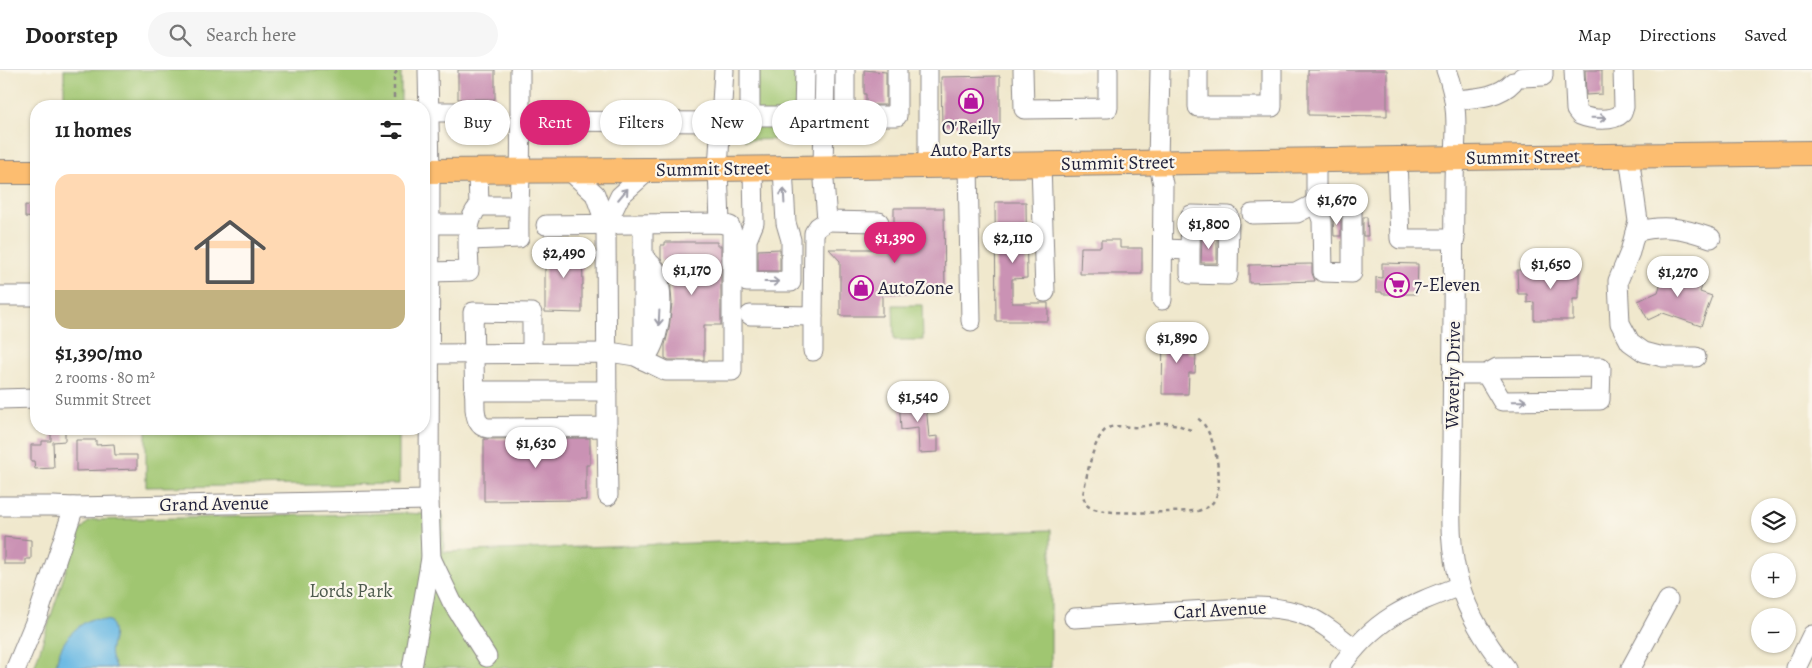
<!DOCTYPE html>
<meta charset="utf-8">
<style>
:root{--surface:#fff;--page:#f6f6f6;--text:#222;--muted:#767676;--line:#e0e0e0;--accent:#db2777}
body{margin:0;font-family:Alegreya,serif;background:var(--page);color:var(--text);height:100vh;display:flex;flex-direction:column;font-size:19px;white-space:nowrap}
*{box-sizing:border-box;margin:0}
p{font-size:16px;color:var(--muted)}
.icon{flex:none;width:28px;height:28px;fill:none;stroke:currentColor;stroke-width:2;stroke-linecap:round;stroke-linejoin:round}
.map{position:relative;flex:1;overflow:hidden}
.side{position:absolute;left:30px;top:30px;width:400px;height:335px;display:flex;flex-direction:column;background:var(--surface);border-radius:20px;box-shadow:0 1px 4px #0004}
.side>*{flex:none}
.top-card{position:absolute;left:445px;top:30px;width:475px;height:45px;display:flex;gap:10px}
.buttons{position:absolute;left:1751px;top:428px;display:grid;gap:10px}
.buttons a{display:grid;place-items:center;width:45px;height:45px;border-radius:50%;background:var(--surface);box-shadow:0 1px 4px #0004;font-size:25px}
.price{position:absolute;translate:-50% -42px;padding:0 11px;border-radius:18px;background:#fff;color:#222;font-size:16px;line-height:32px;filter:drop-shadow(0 1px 2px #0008)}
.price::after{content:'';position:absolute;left:50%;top:30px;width:15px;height:11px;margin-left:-8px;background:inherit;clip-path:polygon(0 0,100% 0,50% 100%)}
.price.selected{background:var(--accent);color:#fff}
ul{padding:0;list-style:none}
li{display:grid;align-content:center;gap:10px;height:265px;padding:0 25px}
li+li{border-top:1px solid var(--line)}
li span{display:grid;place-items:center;height:155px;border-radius:15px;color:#555}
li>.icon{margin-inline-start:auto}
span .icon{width:90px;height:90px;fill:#fffc;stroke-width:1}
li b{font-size:21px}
h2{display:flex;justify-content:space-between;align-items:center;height:60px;padding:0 25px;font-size:21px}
.chip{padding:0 18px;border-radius:22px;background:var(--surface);box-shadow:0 1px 4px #0004;font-size:18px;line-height:45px}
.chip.selected{background:var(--accent);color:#fff}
header{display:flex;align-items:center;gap:30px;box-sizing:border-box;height:70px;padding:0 25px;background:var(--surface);border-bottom:1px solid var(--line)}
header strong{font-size:24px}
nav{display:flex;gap:28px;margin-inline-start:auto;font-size:18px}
.search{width:350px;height:45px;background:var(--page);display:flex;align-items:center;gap:12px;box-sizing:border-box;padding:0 18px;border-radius:28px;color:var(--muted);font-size:19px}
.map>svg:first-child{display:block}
.green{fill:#a0c671;stroke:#617456}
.water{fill:#68b8e3;stroke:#456d8f}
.building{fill:#ca92b4}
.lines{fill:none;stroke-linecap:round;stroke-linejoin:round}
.minor-casing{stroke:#898584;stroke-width:21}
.major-casing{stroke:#898584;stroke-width:26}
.path{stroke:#898584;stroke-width:2.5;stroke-dasharray:4 4;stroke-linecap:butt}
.minor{stroke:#fff;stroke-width:19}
.major{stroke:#fcbd6f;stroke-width:24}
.oneway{stroke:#9c9ca7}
.labels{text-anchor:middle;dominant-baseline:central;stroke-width:4.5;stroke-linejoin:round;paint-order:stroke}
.poi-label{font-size:19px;fill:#22223b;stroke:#fbf7ec;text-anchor:start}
.street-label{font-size:19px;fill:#22223b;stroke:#fbf7ec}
.park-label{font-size:19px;fill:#4e5b4e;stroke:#fbf7ec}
</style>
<header>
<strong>Doorstep</strong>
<div class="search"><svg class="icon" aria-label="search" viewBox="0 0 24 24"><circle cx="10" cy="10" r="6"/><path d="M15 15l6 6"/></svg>Search here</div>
<nav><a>Map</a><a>Directions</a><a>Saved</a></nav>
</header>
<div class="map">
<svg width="1812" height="598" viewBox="0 0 1812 598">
<rect width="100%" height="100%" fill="#fbf7ec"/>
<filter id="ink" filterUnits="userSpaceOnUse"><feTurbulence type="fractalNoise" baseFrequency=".02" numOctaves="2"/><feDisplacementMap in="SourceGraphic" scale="10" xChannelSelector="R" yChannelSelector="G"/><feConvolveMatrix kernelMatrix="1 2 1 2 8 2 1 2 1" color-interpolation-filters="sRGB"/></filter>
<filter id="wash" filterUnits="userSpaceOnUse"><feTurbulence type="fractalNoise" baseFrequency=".0096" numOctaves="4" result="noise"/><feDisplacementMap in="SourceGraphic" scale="20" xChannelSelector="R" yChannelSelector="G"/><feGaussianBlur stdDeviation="1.12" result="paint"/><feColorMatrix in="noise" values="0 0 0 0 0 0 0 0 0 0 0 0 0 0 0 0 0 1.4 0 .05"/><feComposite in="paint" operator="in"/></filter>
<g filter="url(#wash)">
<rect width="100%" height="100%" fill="#f0e8cd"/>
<g class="green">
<rect x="64" y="0" width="337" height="36"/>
<polygon points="743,0 818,0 818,19 813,37 808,38 808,69 744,70"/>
<polygon points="893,235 922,235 923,270 894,270"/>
<polygon points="146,359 399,359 399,414 146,417"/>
<polygon points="404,443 443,445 444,482 1051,460 1051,598 34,598 78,463 87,453 93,450"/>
</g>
<path class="water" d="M92,549L110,551C119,568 108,573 111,587C112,591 114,594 116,598H56C58,576 71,558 92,549Z"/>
<g id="blocks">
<g class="building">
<rect x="458" y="0" width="37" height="29"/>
<polygon points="864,0 886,2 886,35 866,35 866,24 864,24"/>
<polygon points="1308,0 1387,0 1387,46 1308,45"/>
<polygon points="1585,0 1602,0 1602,24 1586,25"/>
<polygon points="1000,6 1000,55 942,56 941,7"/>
<polygon points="995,132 1026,132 1027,208 1012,209 1012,233 1048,233 1048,251 996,251"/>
<polygon points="25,135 36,136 36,148 25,147"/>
<polygon points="894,138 944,138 945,224 882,224 882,246 840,246 840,191 829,179 894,179"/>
<polygon points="1333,147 1341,147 1341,166 1334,166"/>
<polygon points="1363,147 1367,147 1368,166 1363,166"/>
<polygon points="1202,167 1217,167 1217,193 1201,193"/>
<polygon points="1101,170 1120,170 1120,178 1142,178 1142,204 1080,204 1081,177 1101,177"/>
<polygon points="665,172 717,172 717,176 721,176 721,255 704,255 704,290 669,290 665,288 665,275 669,259 672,233 670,208 666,196 661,189 661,175 665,175"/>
<polygon points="545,176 582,176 583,215 582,215 582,243 545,242"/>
<polygon points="780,179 780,201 758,201 758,180"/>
<polygon points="1572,190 1572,195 1579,195 1579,229 1573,229 1573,250 1534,250 1534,232 1527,233 1527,224 1518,224 1517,200 1547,200 1547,191"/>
<polygon points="1382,193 1418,194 1417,224 1382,224 1382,222 1376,222 1376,207 1382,208"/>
<polygon points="1312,194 1312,203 1315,211 1249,213 1249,195"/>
<polygon points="1666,197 1704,210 1700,222 1712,226 1701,256 1663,243 1648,250 1638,231 1658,222"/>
<polygon points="1163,262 1188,263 1188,283 1196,284 1195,303 1189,303 1188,324 1162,324"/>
<polygon points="918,327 918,336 926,335 929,367 938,366 938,382 919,383 918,358 901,360 899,328"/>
<polygon points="51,359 65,359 65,371 53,372 54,398 35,399 34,391 31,391 31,375 42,375 42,371 51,371"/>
<polygon points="590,368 590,395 586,395 586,430 484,431 484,369"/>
<polygon points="76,370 96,370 96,375 114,374 115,385 137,385 137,399 76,401"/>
<polygon points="4,467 31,470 31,489 26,489 26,494 4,494"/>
</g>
</g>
</g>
<g filter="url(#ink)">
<use href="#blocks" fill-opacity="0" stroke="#898584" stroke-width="1"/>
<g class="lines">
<defs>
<g id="minor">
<polyline points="520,0 520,51 722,52"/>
<polyline points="750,0 750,46 804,46"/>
<polyline points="805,0 804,46 897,46 897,0"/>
<polyline points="1023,0 1024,39 1108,38 1108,0"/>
<polyline points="1160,0 1158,92 1163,114 1162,230"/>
<polyline points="1198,0 1198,37 1272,37 1272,0"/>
<path d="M1446,0C1462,41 1454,74 1454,116C1454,203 1452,290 1452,377C1452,423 1446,471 1460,516C1469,545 1487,574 1506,598"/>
<path d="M1574,0L1576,40L1580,45C1592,50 1613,52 1622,43L1624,37L1623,0"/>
<polyline points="1522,7 1543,6 1543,0"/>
<path d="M1454,30C1475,28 1498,28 1513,12"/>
<polyline points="429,42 491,42"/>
<polyline points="845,46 845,0"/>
<polyline points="1629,86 1638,151 1630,182 1618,211 1620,253 1630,272 1644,282 1663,287 1696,287"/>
<polyline points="1397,90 1400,169 1455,169"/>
<polyline points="1041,94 1045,222"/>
<polyline points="928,95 928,0"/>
<polyline points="968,95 971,251"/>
<polyline points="753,99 754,153 747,170 747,212 791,212 791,170 786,153 783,98"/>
<polyline points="479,136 518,136"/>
<polyline points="1252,144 1297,143 1316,133 1339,133 1348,136 1352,141 1352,203 1323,202 1322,150 1316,133 1316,90"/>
<polyline points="827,151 879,152"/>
<polyline points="720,153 718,99 724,0"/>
<polyline points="429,154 469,154"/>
<polyline points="606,155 620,126 649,100"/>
<polyline points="643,155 643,290"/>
<path d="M1635,162C1664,154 1683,158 1711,168"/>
<path d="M469,170L519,168C518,129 522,91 520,51"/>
<polyline points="1163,179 1190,180 1190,204 1228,205 1229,146 1191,145 1190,180"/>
<path d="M643,187C648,191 653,195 656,201C665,225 661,267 646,287"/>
<path d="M430,202L469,201C469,180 463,153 479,136L478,101"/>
<polyline points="0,226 36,226"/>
<polyline points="750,245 813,246 814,163 818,157 827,151 823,97 825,0"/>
<polyline points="813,281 813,246"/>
<path d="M532,283V243L473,242L475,339C476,348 478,357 488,358L607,357L606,155L595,124L570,101"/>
<polyline points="430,284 616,283 635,286 666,301 732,301 732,162 730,156 720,153 546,155"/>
<polyline points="1452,304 1486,304 1497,298 1601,297 1600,330 1502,331 1486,304"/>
<polyline points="474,321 607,321"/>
<polyline points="0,329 36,328"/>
<polyline points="607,357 608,426"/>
<polyline points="0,436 53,436 74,437 429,430"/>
<polyline points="431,488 452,532 487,587"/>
<path d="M1074,548L1258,537C1306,539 1318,550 1354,578"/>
<polyline points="16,598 38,545 74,437"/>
<polyline points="412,598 431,488 429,430 430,101 428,0"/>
<path d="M1340,598C1374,549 1406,536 1460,516"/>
<polyline points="1631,598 1668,530"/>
<polyline points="1796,598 1812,565"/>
</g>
<g id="major">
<polyline points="424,101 649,100 1812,83"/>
<polyline points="0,102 36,102"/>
</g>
</defs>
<use href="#minor" class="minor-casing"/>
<use href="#major" class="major-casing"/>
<g class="path">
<polyline points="394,36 394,5 398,0"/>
<path d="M1191,360C1185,358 1179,355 1173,354C1161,351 1149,356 1138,357C1129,358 1116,354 1108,358C1093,366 1086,410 1083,425C1084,429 1085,433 1088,436C1101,447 1177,441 1198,441C1206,438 1212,436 1216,427C1224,411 1214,354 1195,347"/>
</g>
<use href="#minor" class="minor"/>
<use href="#major" class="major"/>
</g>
<defs><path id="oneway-shaft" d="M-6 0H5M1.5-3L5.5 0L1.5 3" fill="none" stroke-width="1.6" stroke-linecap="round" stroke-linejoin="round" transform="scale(1.25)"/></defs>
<g class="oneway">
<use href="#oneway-shaft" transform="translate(1599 48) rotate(1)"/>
<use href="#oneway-shaft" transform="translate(623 124) rotate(-50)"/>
<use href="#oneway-shaft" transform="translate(784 126) rotate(-93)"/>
<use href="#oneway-shaft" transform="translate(772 212)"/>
<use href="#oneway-shaft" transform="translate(659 248) rotate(93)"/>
<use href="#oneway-shaft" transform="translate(1519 331) rotate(-1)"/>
</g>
</g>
<defs>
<symbol id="shop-ring" viewBox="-11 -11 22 22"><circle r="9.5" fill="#fbf7ec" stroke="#b5179e" stroke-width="1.5"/><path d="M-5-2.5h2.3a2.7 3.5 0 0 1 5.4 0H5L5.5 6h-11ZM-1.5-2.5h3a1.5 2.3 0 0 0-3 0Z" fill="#b5179e"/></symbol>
<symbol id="supermarket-ring" viewBox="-11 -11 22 22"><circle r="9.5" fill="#fbf7ec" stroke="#b5179e" stroke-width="1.5"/><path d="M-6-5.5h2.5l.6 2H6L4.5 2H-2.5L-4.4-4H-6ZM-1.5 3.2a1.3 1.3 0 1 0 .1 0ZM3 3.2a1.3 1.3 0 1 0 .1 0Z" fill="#b5179e"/></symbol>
</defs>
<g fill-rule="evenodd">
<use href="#shop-ring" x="957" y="17" width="28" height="28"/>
<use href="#supermarket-ring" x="1383" y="201" width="28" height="28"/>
<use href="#shop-ring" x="847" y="204" width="28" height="28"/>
</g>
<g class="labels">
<g class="poi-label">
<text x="971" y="58" text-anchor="middle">O'Reilly<tspan x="971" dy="22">Auto Parts</tspan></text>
<text x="1414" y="215">7-Eleven</text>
<text x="878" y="218">AutoZone</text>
</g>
<g class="street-label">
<text transform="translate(1523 87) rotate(-1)">Summit Street</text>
<text transform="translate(1118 93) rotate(-1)">Summit Street</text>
<text transform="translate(713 99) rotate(-1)">Summit Street</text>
<text transform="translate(1453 305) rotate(-89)">Waverly Drive</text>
<text transform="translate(214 434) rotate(-1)">Grand Avenue</text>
<text transform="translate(1220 540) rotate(-3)">Carl Avenue</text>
</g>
<g class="park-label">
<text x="351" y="521">Lords Park</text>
</g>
</g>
</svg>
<div class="buttons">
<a><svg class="icon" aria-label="layers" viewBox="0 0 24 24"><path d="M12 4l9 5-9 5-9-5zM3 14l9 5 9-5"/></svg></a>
<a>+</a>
<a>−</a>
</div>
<b class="price" style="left:1337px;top:156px">$1,670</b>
<b class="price" style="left:1209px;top:180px">$1,800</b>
<b class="price selected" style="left:895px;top:194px">$1,390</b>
<b class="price" style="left:1013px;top:194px">$2,110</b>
<b class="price" style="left:564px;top:209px">$2,490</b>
<b class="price" style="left:1551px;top:220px">$1,650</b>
<b class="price" style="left:692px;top:226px">$1,170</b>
<b class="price" style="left:1678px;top:228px">$1,270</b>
<b class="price" style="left:1177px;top:294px">$1,890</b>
<b class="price" style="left:918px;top:353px">$1,540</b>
<b class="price" style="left:536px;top:399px">$1,630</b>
<div class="top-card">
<a class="chip">Buy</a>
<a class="chip selected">Rent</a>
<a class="chip">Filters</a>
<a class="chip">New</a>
<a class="chip">Apartment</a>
</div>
<section class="side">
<h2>11 homes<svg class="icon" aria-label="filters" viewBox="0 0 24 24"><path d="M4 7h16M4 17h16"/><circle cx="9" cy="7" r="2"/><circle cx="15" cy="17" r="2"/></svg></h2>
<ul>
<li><span style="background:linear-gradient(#ffd9b3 75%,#c2b280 0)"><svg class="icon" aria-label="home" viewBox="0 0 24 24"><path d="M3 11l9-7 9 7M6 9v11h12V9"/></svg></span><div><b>$1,390/mo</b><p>2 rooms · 80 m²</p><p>Summit Street</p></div></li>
</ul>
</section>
</div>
